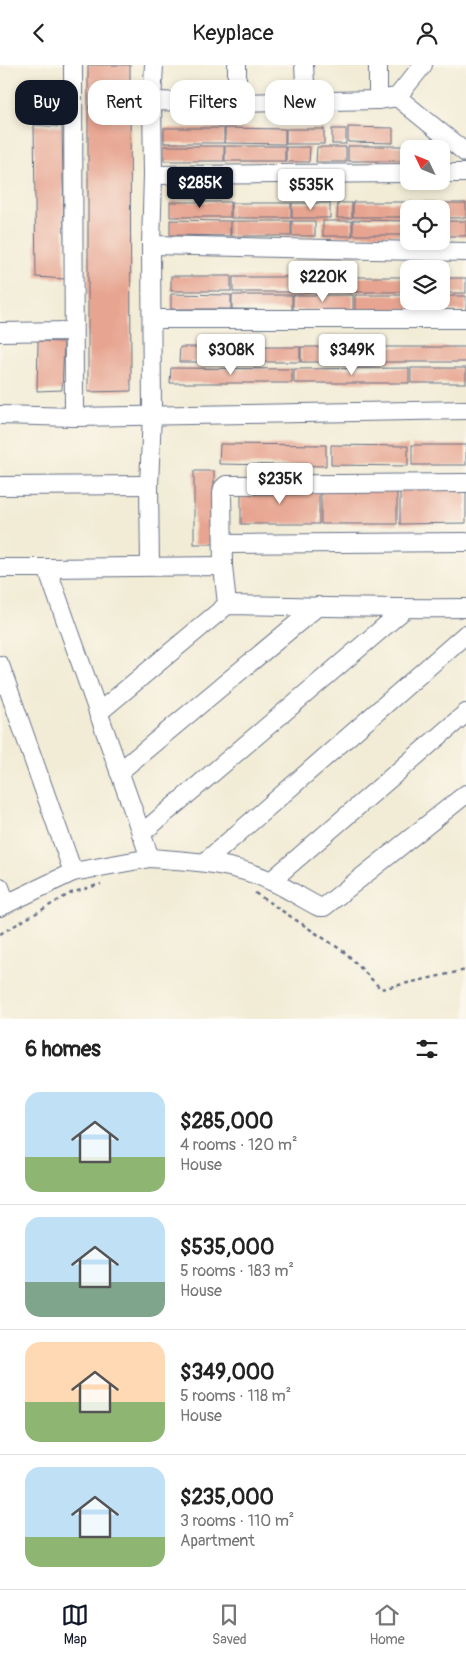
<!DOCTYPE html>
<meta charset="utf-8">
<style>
:root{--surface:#fff;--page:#f6f6f6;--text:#222;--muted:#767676;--line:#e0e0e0;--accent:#111827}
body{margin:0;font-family:Pangolin,sans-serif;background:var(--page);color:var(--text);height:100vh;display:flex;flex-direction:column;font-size:19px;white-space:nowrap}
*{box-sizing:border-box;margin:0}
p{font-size:16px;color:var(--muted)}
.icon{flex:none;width:28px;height:28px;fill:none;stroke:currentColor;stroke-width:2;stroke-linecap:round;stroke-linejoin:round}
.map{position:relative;height:954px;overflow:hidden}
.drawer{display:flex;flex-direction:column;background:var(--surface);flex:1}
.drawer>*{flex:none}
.guide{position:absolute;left:15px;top:15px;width:436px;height:45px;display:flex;gap:10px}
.needle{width:32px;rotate:313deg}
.tools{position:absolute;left:400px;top:75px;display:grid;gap:10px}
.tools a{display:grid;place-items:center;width:50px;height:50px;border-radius:10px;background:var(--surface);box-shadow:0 2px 8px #0003;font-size:25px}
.price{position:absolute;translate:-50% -42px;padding:0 11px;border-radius:5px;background:#fff;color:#222;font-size:16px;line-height:32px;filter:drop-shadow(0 1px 2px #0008)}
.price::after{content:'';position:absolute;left:50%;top:30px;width:15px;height:11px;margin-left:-8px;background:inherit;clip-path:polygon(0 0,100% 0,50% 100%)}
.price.on{background:var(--accent);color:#fff}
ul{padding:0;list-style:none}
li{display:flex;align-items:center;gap:15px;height:125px;padding:0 25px}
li+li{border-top:1px solid var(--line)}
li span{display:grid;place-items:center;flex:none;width:140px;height:100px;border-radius:15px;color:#555}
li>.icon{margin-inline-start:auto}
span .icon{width:60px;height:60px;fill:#fffc;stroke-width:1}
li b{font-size:21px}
h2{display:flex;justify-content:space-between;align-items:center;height:60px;padding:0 25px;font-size:21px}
.chip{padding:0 18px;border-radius:15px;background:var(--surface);box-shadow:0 2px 8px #0003;font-size:18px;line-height:45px}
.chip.on{background:var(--accent);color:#fff}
header{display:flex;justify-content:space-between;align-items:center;height:65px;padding:0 25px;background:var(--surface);font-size:22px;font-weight:600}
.tab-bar{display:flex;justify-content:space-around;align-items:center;height:70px;border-top:1px solid var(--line);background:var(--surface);font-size:14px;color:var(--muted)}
.tab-bar a{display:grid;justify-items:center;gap:2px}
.tab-bar .on{color:var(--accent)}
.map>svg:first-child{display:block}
.building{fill:#e7a591}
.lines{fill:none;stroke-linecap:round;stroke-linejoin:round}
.street-casing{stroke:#667188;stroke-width:20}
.path{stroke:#667188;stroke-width:2.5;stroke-dasharray:4 4;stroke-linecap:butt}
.street{stroke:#fff;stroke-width:18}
</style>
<header><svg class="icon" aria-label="back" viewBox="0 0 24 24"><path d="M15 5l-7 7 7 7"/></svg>Keyplace<svg class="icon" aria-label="person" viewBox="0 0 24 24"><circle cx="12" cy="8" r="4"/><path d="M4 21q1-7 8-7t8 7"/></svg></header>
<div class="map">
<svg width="466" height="954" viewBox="0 0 466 954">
<rect width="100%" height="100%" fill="#fbf7ec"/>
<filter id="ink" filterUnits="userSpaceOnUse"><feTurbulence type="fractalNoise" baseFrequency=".02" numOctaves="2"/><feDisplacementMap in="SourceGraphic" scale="10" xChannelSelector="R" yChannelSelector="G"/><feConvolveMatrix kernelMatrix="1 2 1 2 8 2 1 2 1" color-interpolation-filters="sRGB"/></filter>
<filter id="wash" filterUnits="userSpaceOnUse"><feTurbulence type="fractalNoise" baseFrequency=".0096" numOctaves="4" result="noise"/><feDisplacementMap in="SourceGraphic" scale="20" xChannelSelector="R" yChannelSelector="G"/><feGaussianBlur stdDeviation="1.12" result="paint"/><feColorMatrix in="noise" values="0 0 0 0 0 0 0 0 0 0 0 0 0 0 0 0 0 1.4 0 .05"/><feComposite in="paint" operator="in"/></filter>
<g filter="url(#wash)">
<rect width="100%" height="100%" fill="#f2ecd6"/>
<g id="blocks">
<g class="building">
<polygon points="88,0 130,0 131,326 88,327"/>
<polygon points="34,60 62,62 65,214 36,212"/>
<polygon points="348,62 393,63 393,78 348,77"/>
<rect x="164" y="63" width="60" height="15"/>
<polygon points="225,63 285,64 285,79 225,78"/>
<rect x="286" y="64" width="38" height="15"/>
<rect x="332" y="64" width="14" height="15"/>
<rect x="164" y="81" width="60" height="15"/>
<rect x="225" y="81" width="60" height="15"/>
<rect x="348" y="81" width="60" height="15"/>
<polygon points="409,81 425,81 424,84 409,84"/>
<polygon points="286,82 310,82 309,97 286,97"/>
<polygon points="317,82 346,82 346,97 316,97"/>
<rect x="170" y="137" width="60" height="15"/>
<polygon points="353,137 413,137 413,144 409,144 409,152 353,152"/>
<rect x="231" y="138" width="60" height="15"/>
<rect x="292" y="138" width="38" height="15"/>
<polygon points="338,138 352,138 352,153 337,153"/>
<polygon points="414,138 466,138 466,153 441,153 441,144 414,144"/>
<polygon points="170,155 230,156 230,171 170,170"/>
<polygon points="353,155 409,156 409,170 353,170"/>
<rect x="231" y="156" width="60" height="15"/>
<rect x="292" y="156" width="23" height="15"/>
<rect x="323" y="156" width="29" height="15"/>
<rect x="441" y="156" width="25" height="15"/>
<rect x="171" y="211" width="60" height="15"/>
<rect x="233" y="212" width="60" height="15"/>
<polygon points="294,212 354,212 353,227 294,227"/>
<rect x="355" y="212" width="54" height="15"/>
<rect x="441" y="213" width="25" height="15"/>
<polygon points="171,229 231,230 231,244 171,244"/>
<polygon points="232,230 292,230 292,245 232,244"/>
<rect x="293" y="230" width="60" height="15"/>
<polygon points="355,230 409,230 409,236 415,236 415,245 355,245"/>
<polygon points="441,231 466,231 466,246 416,245 416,236 441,236"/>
<polygon points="38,276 64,277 62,325 37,326"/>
<polygon points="180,282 300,282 300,297 179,297"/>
<rect x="301" y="282" width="165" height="15"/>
<polygon points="171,303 292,304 292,318 170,318"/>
<polygon points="409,303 409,318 294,318 294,304"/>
<rect x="411" y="303" width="55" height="15"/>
<polygon points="220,379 326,380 326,401 219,399"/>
<polygon points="331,380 408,381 408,401 331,400"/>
<rect x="412" y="380" width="54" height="20"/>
<rect x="194" y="406" width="20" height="73"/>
<polygon points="397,419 397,459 321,459 321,420"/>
<polygon points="466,419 466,458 400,459 400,420"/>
<rect x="241" y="420" width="78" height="39"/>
</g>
</g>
</g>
<g filter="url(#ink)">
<use href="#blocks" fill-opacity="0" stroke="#667188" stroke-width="1"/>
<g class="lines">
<defs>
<g id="street">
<polyline points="73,0 74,352"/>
<polyline points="237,0 237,38"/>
<polyline points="304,0 306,36"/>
<polyline points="397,32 466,88"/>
<polyline points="378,35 378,0"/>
<polyline points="152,36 237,38 378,35 397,32 423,0"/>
<polyline points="441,108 466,108"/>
<polyline points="153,110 409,108"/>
<polyline points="151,180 466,187"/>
<polyline points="152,254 466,254"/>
<polyline points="0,267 73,266"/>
<polyline points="0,350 74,352 466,345"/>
<polyline points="0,421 149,420"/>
<polyline points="223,479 466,477"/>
<polyline points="150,501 149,420 152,349 151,180 153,110 152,36 154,0"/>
<path d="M0,503H47L150,793C192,796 233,798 271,816C287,823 303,834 319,842H324L466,729"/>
<polyline points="47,503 223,501"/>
<polyline points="227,540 223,501 222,428 223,423 226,420 466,418"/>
<polyline points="0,600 73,807"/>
<path d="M98,648L227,540C307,541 386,544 466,543"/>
<polyline points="119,707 318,541"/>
<polyline points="141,769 405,544"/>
<polyline points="205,797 466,569"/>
<polyline points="271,816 466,648"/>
<polyline points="0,822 6,839"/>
<polyline points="0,842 73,807 150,793"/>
</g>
</defs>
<use href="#street" class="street-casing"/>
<g class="path">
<polyline points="255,828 346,888 381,924 466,905"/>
<polyline points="0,869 71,828 101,819"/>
</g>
<use href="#street" class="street"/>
</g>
</g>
</svg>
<div class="tools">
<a><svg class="needle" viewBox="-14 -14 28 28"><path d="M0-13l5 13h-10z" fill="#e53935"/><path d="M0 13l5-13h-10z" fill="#767676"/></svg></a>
<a><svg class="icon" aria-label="locate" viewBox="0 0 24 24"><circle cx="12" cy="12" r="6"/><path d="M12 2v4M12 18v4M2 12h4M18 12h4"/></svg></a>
<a><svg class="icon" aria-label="layers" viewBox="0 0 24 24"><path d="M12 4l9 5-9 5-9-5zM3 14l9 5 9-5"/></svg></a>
</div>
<b class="price on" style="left:200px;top:144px">$285K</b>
<b class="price" style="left:311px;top:146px">$535K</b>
<b class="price" style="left:323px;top:238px">$220K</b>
<b class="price" style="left:231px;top:311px">$308K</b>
<b class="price" style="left:352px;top:311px">$349K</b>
<b class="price" style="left:280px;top:440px">$235K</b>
<div class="guide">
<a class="chip on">Buy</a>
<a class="chip">Rent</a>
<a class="chip">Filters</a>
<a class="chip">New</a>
</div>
</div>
<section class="drawer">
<h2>6 homes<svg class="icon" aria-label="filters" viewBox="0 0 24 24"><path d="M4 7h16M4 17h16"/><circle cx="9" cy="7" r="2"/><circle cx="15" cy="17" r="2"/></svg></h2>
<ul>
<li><span style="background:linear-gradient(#bfe0f5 65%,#8fb573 0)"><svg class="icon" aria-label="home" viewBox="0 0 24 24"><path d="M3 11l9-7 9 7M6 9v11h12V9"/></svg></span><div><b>$285,000</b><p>4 rooms · 120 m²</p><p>House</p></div></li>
<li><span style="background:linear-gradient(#bfe0f5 65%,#7fa58c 0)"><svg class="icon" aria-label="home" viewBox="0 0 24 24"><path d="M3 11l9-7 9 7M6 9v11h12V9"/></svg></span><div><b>$535,000</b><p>5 rooms · 183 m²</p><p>House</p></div></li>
<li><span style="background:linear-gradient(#ffd9b3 60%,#8fb573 0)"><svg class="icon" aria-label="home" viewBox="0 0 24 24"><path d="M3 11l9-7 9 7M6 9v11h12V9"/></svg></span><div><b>$349,000</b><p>5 rooms · 118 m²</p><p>House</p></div></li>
<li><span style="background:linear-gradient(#bfe0f5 70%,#8fb573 0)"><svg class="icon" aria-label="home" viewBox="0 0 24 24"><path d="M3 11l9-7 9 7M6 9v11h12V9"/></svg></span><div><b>$235,000</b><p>3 rooms · 110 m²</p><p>Apartment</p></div></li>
</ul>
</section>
<nav class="tab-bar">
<a class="on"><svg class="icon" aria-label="map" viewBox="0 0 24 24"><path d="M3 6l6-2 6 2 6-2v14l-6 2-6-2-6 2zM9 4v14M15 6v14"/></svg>Map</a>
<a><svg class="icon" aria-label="saved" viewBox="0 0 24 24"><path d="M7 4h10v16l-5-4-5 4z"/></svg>Saved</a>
<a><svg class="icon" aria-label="home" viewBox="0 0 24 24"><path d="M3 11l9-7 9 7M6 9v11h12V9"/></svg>Home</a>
</nav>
